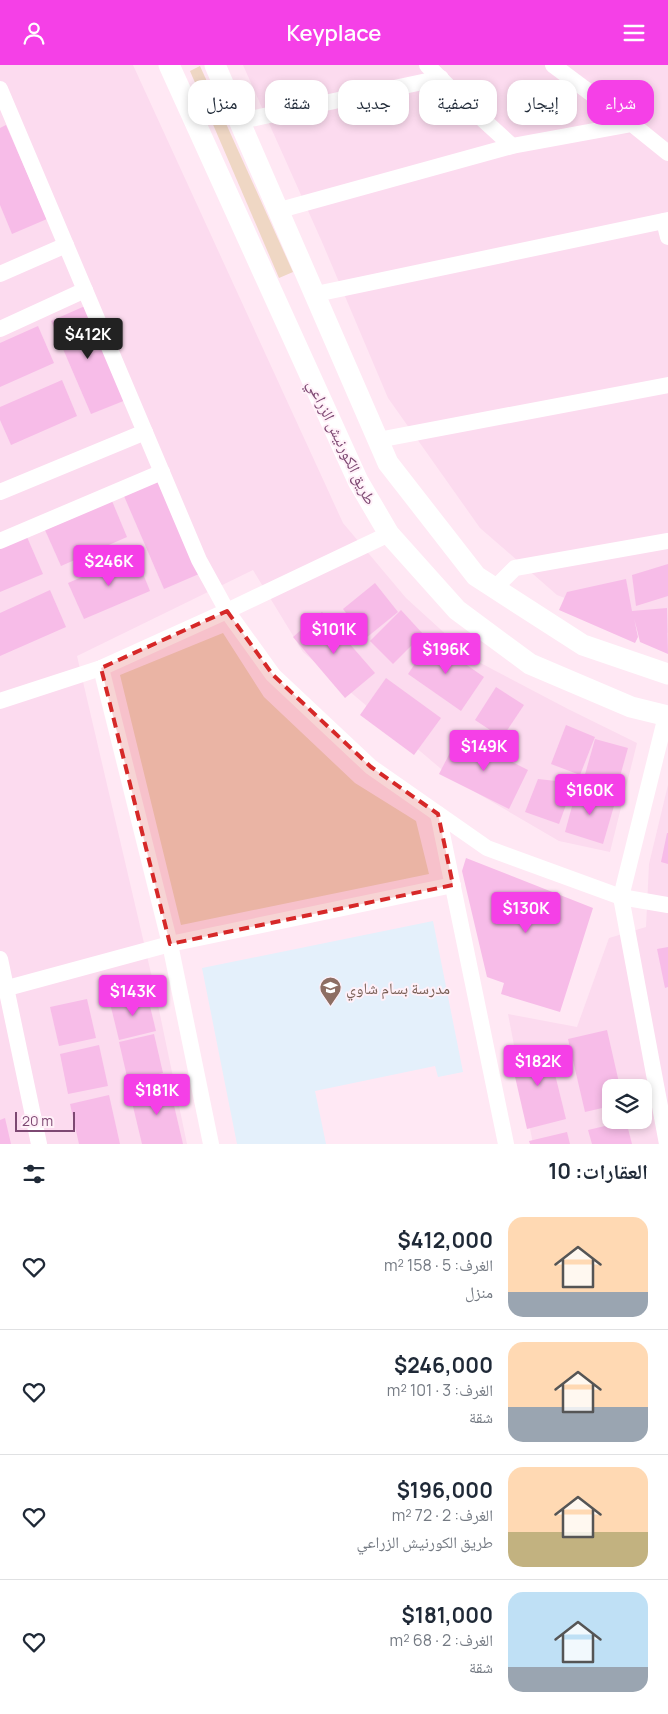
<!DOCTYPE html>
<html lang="ar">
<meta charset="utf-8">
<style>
:root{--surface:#fff;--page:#f2f2f3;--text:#1f2937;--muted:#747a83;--line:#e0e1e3;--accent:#f540e7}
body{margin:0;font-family:Manrope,"Noto Naskh Arabic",sans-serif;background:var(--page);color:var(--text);direction:rtl;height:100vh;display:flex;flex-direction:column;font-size:19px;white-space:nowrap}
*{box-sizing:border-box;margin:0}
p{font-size:16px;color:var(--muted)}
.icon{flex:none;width:28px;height:28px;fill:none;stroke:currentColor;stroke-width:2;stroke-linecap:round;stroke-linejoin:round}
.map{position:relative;height:1079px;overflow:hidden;direction:ltr}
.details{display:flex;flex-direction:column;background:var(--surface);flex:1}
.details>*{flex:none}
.top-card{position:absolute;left:15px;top:15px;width:639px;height:45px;direction:rtl;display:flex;gap:10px}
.controls{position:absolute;left:602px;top:1014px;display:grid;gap:10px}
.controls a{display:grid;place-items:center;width:50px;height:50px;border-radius:10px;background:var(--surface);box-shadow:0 2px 8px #0003;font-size:25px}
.scale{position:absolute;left:15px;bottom:12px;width:60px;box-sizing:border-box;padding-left:5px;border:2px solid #7d4872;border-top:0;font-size:14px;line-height:18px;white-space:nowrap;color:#7d4872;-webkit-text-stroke:4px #fff0f8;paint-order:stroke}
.price{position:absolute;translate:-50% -42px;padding:0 11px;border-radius:5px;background:var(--accent);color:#fff;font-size:16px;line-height:32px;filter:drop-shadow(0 1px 2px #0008)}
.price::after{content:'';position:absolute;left:50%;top:30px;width:15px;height:11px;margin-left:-8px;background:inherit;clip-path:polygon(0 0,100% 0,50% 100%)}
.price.current{background:#222;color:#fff}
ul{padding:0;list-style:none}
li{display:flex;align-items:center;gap:15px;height:125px;padding:0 20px}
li+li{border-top:1px solid var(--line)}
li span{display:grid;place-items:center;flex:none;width:140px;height:100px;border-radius:15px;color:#555}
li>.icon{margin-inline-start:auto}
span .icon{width:60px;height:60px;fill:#fffc;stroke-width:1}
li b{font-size:21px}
h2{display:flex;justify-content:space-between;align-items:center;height:60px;padding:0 20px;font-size:21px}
.chip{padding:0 18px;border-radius:15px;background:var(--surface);box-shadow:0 2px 8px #0003;font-size:18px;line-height:45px}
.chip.current{background:var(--accent);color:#fff}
header{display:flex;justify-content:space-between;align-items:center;height:65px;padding:0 20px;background:var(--accent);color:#fff;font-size:22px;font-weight:600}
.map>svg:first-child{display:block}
.residential{fill:#fcdbef;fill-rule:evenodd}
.education{fill:#e4f0fb}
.green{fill:#efd7c4}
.building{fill:#f7bce8}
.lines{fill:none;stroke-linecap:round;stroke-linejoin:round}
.minor{stroke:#fff;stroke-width:16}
.tertiary{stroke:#fff;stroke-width:21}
.marked{fill:#d62828;fill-opacity:0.2;stroke:#d62828;stroke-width:4;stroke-dasharray:10 6;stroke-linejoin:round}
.labels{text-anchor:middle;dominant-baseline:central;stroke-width:4;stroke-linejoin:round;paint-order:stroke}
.street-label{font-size:16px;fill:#7d4872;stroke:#fff0f8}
.education-label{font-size:16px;fill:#785e54;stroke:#fff0f8;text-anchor:start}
</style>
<header><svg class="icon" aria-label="menu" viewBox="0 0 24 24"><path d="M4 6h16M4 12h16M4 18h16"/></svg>Keyplace<svg class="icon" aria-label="person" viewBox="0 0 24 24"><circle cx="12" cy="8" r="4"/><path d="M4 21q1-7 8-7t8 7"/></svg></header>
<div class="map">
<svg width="668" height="1079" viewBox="0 0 668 1079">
<rect width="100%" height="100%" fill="#ffe8f4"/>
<g class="residential">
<polygon points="0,0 133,0 343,458 406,533 473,594 568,644 637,678 610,787 559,776 453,714 303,587 253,505 77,591 154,921 187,1079 0,1079"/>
<polygon points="243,0 668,0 668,568 622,555 557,530 480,463 388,333 322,177"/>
<path d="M668,720V1079H533L508,949L577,962L609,873L646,862L649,799ZM611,1022H644V1055H611Z"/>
</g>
<polygon class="education" points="433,856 463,1007 438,1012 435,1001 315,1026 326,1079 237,1079 202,903"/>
<g class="green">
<polygon points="200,1 293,207 279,213 190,6"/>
<polygon points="223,568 264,632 355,718 416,756 429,809 181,860 120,610"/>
</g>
<g class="building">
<polygon points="6,60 47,154 12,169 0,140 0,63"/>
<polygon points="85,241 126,335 91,349 51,256"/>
<polygon points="38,261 54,298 0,322 0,278"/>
<polygon points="62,315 77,351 11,380 0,355 0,342"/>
<polygon points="158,416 199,509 164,524 124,431"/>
<polygon points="112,436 127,472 61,501 45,465"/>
<polygon points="27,472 43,509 0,527 0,484"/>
<polygon points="135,489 150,526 84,554 68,518"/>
<polygon points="668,499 668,531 636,541 632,510"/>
<polygon points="626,514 632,546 667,543 668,589 640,577 634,553 638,572 635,578 559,545 567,527"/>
<polygon points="375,518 398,547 366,573 343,544"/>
<polygon points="50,525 66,562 0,591 0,548"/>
<polygon points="401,545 423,569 393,599 370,576"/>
<polygon points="322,547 375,608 345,633 293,572"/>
<polygon points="431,575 484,612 461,646 408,609"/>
<polygon points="386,613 441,653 414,690 360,650"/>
<polygon points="496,622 524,640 502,673 475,655"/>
<polygon points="566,660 595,672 580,710 551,699"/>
<polygon points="459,670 528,705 509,744 439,709"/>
<polygon points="595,674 628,683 617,722 584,713"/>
<polygon points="538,714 574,718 559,759 525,747"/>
<polygon points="577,723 616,734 603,779 565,767"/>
<polygon points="667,768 668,768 668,799 661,797"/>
<polygon points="466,793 593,843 560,947 501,929 504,918 487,912 462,806"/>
<polygon points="668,882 668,922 665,923 657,884"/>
<polygon points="147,929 156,966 119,975 110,938"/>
<polygon points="87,934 96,973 59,981 50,942"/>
<polygon points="607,965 620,1022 611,1022 611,1041 585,1047 568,974"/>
<polygon points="154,969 163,1008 128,1016 119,977"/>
<polygon points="99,980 108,1021 68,1029 60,989"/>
<polygon points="548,981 566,1054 527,1064 510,990"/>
<polygon points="169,1019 183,1079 142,1079 130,1029"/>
<polygon points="109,1030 120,1079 79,1079 70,1039"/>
<polygon points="5,1053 11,1079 0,1079 0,1055"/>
<polygon points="626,1056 632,1079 592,1079 588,1065"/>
<polygon points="567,1067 570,1079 530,1079 529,1076"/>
</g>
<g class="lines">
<g class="minor">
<polyline points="427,0 465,38 512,81"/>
<polyline points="553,0 632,59"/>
<polyline points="0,24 199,495 227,546 273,610 371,702 487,783 621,832 668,840"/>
<polyline points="241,56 441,13"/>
<polyline points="280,145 512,81 632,59 668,88"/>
<polyline points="664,156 668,172"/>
<polyline points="0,209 66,180"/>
<polyline points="316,229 668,155"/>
<polyline points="0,264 85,225"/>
<polyline points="378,375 668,320"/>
<polyline points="0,427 145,367"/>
<polyline points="0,476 162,407"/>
<polyline points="495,523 515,503 668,476"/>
<polyline points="101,603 170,879 211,1079"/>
<polyline points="0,636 101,603 227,546 389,469"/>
<polyline points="666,651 621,832 667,1079"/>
<polyline points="438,749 506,1079"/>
<polyline points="0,894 39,1079"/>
<polyline points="0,925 170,879 453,820"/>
</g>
<g class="tertiary">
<polyline points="169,0 358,416 389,469 457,545 530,599 631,642 668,651"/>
<polyline points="215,0 388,398 476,511 583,580 668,609"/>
</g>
</g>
<path class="marked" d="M227,546L273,610L371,702L438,749L453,820L170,879L101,603Z"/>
<defs>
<symbol id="school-pin" viewBox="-11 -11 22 30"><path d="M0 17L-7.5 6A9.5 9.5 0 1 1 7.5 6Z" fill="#8d6e63" stroke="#fff0f8"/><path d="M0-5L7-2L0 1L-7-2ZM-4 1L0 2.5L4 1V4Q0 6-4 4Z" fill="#fff"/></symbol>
</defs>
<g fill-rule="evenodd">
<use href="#school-pin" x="318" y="910" width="25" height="34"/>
</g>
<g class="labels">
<g class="street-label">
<text transform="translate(342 377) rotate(64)">طريق الكورنيش الزراعي</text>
</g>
<g class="education-label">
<text x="346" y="923">مدرسة بسام شاوي</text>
</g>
</g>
</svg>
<div class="controls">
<a><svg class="icon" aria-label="layers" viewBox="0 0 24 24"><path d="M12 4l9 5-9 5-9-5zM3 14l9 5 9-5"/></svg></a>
</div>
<div class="scale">20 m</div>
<b class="price current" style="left:88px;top:295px">$412K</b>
<b class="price" style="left:109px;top:522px">$246K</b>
<b class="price" style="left:334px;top:590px">$101K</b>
<b class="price" style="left:446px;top:610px">$196K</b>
<b class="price" style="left:484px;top:707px">$149K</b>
<b class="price" style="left:590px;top:751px">$160K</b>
<b class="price" style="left:526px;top:869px">$130K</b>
<b class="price" style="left:133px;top:952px">$143K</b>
<b class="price" style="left:538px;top:1022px">$182K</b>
<b class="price" style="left:157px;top:1051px">$181K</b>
<div class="top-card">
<a class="chip current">شراء</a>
<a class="chip">إيجار</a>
<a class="chip">تصفية</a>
<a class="chip">جديد</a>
<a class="chip">شقة</a>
<a class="chip">منزل</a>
</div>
</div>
<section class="details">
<h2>العقارات: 10<svg class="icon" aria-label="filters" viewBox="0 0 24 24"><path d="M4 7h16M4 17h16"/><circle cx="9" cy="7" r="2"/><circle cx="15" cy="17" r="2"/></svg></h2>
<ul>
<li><span style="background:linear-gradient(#ffd9b3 75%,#9aa5b1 0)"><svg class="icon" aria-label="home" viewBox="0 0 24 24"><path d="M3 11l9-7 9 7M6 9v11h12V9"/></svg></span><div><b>$412,000</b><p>الغرف: 5 · 158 m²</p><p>منزل</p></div><svg class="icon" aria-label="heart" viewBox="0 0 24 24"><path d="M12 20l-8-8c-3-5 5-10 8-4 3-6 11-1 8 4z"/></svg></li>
<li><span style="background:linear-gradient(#ffd9b3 65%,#9aa5b1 0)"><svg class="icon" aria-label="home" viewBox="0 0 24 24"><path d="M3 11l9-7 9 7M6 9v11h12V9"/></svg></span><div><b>$246,000</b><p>الغرف: 3 · 101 m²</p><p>شقة</p></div><svg class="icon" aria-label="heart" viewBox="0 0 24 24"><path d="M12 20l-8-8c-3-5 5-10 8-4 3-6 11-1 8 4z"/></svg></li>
<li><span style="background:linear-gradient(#ffd9b3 65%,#c2b280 0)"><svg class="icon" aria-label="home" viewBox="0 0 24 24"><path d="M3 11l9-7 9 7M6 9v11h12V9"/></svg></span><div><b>$196,000</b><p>الغرف: 2 · 72 m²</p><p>طريق الكورنيش الزراعي</p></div><svg class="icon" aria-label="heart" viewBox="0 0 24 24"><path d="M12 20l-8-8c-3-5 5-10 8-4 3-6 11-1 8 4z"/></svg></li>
<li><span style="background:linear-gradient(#bfe0f5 75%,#9aa5b1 0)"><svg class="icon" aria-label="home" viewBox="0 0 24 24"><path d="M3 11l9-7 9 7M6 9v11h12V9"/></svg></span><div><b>$181,000</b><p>الغرف: 2 · 68 m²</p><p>شقة</p></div><svg class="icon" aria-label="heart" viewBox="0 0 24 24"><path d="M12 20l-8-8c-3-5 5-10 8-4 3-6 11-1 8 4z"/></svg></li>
</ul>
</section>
